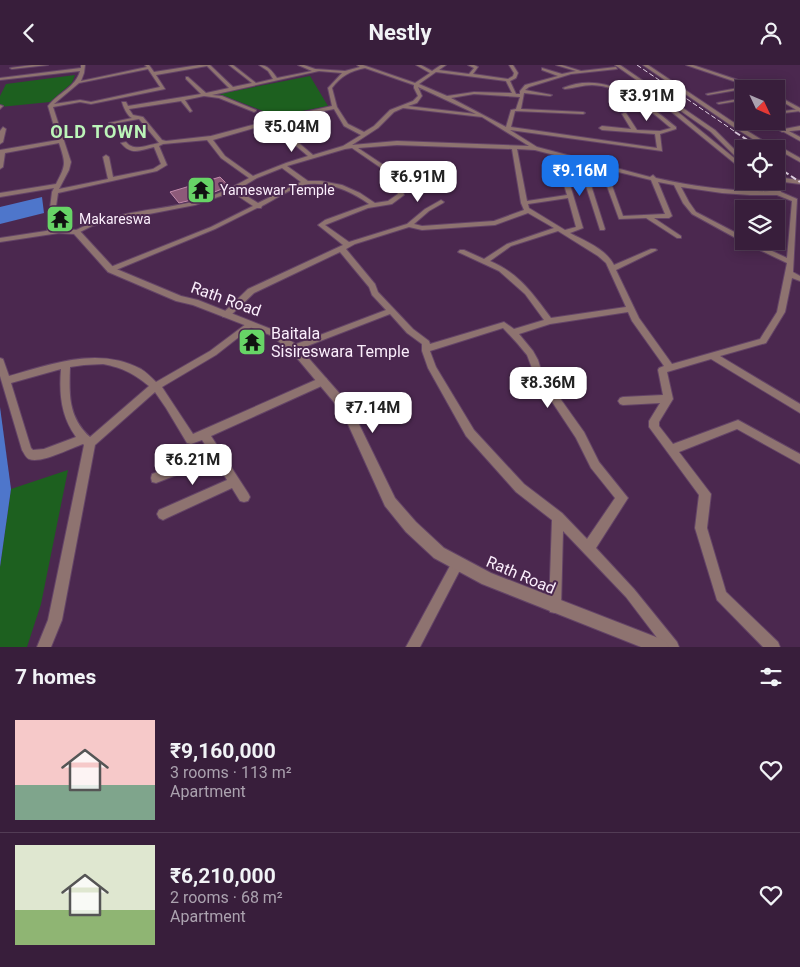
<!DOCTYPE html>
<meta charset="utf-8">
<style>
:root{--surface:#381e3b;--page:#3f2742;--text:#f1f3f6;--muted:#aba2af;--line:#523c55;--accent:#1a73e8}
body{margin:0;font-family:Roboto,sans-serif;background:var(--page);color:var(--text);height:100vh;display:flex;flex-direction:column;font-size:19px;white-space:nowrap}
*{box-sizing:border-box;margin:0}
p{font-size:16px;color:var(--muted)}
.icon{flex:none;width:28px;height:28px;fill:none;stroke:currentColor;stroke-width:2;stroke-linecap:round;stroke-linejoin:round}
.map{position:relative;height:582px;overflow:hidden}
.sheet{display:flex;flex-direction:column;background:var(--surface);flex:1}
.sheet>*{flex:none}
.needle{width:32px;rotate:134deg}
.fabs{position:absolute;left:735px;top:15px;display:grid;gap:10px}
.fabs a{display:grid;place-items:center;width:50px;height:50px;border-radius:0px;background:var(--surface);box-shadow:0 2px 12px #0003,0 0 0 1px var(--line);font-size:25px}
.price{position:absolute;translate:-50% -42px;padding:0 11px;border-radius:10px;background:#fff;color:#222;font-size:16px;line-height:32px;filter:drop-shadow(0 1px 2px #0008)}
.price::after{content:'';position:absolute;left:50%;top:30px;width:15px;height:11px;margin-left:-8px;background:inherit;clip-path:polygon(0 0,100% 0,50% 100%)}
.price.current{background:var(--accent);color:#fff}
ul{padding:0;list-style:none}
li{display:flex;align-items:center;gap:15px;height:125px;padding:0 15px}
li+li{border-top:1px solid var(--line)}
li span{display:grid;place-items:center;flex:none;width:140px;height:100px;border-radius:0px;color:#555}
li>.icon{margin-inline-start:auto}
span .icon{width:60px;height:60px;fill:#fffc;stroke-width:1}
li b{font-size:21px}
h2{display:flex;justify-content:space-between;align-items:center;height:60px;padding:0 15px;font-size:21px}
header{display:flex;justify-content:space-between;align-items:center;height:65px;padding:0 15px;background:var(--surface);font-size:22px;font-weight:700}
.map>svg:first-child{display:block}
.green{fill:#1d601f}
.water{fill:#4e76cb}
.building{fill:#8d5a79;stroke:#c28bab}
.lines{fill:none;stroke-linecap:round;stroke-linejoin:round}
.minor-casing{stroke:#644467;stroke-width:2}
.tertiary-casing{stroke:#644467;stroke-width:2}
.minor{fill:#8e7370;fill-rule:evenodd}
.tertiary{fill:#8e7370;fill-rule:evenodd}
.rail-far1{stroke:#e1d1e3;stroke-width:1;stroke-dasharray:5 2.5;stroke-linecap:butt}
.rail{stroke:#e1d1e3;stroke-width:2;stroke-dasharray:6 3;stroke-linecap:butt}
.labels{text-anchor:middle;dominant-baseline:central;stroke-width:4;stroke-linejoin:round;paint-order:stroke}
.far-poi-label{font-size:14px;fill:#fbeefc;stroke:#4b284f;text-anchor:start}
.street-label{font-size:16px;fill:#fbeefc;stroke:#4b284f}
.poi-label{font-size:16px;fill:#fbeefc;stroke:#4b284f;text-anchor:start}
.far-district-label{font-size:18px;font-weight:bold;letter-spacing:1px;fill:#bcf5b9;stroke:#4b284f}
</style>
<header><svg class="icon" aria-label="back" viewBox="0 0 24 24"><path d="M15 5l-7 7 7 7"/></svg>Nestly<svg class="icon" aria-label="person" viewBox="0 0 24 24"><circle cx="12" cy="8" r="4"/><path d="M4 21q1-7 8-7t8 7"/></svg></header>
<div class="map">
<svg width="800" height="582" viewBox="0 0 800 582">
<rect width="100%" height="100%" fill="#4b284f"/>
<g class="green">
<polygon points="75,10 72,18 50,37 0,42 0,31 6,19"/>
<polygon points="310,11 328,41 276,51 219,29"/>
<polygon points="68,405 41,539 27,582 0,582 0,502 11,424"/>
</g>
<g class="water">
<polygon points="42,132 44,148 0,159 0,142"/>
<polygon points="0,342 11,424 0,502"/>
</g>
<polygon class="building" points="220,112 229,121 200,133 179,138 170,127"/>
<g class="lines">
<defs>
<g id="minor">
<polygon points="32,0 48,0 12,4 10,3"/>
<path d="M81,0H85L84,8L81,16L147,2L145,0H149L154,7L199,0H210L233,22L252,18L229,0H233L256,18L273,14L268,6L259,0C268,0 272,6 277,13L312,6L298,0H304L315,4L345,6L360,2L357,0H363L415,18L430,8L416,0H421L432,6L441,0H446L439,5L469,9L474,3L468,0H474L478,2L473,9L508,14L513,11L514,8L509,0H513L518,8L516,13L510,16L516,29H520V26L525,20L558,11L542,5V3L562,9L576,6L556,0H562L581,6L616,2L617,4L571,9L529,22L525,25L552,30L550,31L524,28L521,44L583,47L585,48L583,49L515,46L511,62L657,83L655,69L602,65L599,63L602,61L631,64L622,49L624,48H626L637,65L660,66L671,63C648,44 623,21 592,20C583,20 574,23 565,24L563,23C605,5 644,36 676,62V64L660,69L662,86L510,65L537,82L650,112L653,110L656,113C695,122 735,127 775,126L761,116H768L780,124L781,127L797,134L793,207L800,211V216L792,213L785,247L766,278L720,291L800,339V348L711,294L667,307L673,334L659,357V361L673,379L738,355L800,389V399L737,364L679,387L711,429L707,463L726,527L778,577L780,582H763L717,535L695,463L699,430L649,362V356L660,338L623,340L620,339L618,336L620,333L623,332L663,330L658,305L659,303L664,301L632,256L628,247L550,259L519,269L533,286L538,295L542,308L584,367L599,397L628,433L596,483L634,524L677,577L679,582H664L626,532L563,466L561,542L560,547L555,548L550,547L549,542L552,455L516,427L466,371L428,303L422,286V279L407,268L390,249L297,285H291L290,283L291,281L386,245L372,230L369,222L340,187L254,228L229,252H223L222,250L223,248L248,224L343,180L318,160L325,155L369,139C351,126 326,115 303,120C290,124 274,135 262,141L261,143H257L215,164L111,207H108V203L211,162L253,141L232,127L195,140L113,156L92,161L76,169L74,168V166C110,147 153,146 193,137C213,132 231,123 249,113L221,93L207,75L163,79L159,81L167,100L157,106L58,128L52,168H48L47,167L52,127L54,123L0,132V128L56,119C66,100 66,99 59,78L5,88L3,102L0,104V85L58,75L48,41C58,28 76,22 80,6L0,15V13L81,3ZM207,1L229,23L206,28L188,12H186V14L201,29L128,41L126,37H122C123,41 127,51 132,53L109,58L111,59L139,54L159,78C147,80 134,87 126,77L121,78C131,91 141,85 154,82L161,99L153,104L113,112L109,92L106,90L103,92L108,114L59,124L69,105L71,97L53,42L80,37L91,39L165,24L156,10ZM365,3L414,20V23L418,31L413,36L390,45L374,61L364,67L348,59L337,42L332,23C341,11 350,6 365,3ZM148,4L160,22L91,37L80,35L54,39L79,18ZM319,6L342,8L328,23L332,41L282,52L211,71L166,76L162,75L143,52L133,50L129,44L181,36L190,47L192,46L185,35L204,31L219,33L254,47L256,46V45L222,31L212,30ZM436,7L506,16L512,28L474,27L447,31L419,19ZM418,22L476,49L408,41L417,38L422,31ZM474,29L520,32L516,44L511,45L506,62L451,33ZM403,43L482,52L529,81L397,76L352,80L378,63L394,47ZM334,44L344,61L361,70L343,81L313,90L287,68H283V70L308,91L286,98L253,111L225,91L213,75L285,54ZM397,80L512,84L521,138L524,145L494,156L422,161L414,159L429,146L443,138L444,137L441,135L425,144L407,159L349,177L325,160L368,143L392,139L404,130L399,113L391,105L358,83ZM352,83L387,107L394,114L398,129L388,136L375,138L360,128L342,120L321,116H308L287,101L345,84ZM517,84L535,85L558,91L562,113L567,130L527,136ZM564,93L578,96L600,165H604L605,164L584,98L600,102L619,154L646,153L677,173H681V171L654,153H669L672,151L658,117L674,120L683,138L692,149L743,177L787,198L777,247L760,274L672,299L639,253L616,205L657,185L655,184H651L614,200C606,184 585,176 570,168L583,163L568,113ZM282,103L301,117L258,138L237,125L257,113ZM606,104L651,115L665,149L623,151ZM681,122L722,128L750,130H777L792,136L787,193L751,176H744V172L696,147L689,137ZM568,133L576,162L565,165L529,143L528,139ZM528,148L554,163L507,179L484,194L464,185H460L458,187L499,206L525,229L544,255L514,264L504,257L430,279L429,276L413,264L378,227L375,219L346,184L355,179L409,162L422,165L495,160ZM558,166L598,191L606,198L626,242L551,253C533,229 519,208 490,196L511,181ZM503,263L517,278L527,290L535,311L576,373L591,403L615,433L587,474L562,448L524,419L474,365L436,302L430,286Z"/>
<polygon points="643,0 648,0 736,59 775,83 786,85 800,93 800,97 782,87 776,86 776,84 769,84 732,61"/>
<polygon points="738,23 744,25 744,28 737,25 708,30 706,29"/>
<polygon points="744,33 744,35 719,39 717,38"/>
<polygon points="658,34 662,34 744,101 744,106 658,36"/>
<polygon points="0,40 3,41 0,44"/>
<polygon points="800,44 800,46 776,49 776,47"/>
<polygon points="764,56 770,56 800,72 800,76"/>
<polygon points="3,62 6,64 3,77 0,79 0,66"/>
<path d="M250,256L254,259L253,261L216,290L162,322L193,369L320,313H326L328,316L326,319L211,371L248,428L250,432L248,436L244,437L240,436L232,423L167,453L163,455L159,453L157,449L159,445L227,415L215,395L156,418L152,417L151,413L152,409L210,387L202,375L191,379L187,378L166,343L155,327L95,380L62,555L51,582H37L48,555L84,380L83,379C71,383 41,399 29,394C26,393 24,388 22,385L0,311V293L3,294L9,311C51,299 99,281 141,304C146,307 151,312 156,317L210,286ZM103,299C123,303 133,308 149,321L90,372C68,352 69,329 70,302L84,300ZM61,304C59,329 61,351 76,372L44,384L33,385L31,383L11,318Z"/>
<polygon points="460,495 464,497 466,501 464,505 459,507 420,582 406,582 451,499"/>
</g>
<g id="tertiary">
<polygon points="615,0 620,0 715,65 744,94 744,100 711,67"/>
<polygon points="686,0 693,0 765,24 757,24"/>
<polygon points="776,30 800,43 800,47 776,33"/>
<polygon points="800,61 800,65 782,67 779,65"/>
<polygon points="776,112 800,115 800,119 776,116"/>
<polygon points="59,164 79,165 114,203 181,231 198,235 276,266 297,280 341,330 355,351 395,433 416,457 444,483 491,508 661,574 666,577 669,582 641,582 482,519 434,493 406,467 385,441 347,357 333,336 291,286 270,270 193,240 176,236 108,207 74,169 59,168 0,177 0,173"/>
</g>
</defs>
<use href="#minor" class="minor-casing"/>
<use href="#tertiary" class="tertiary-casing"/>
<use href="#minor" class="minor"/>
<use href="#tertiary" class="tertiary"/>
<polyline class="rail-far1" points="637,0 737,68"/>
<g class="rail">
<polyline points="735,67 761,84"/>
<polyline points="776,101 800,117"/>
</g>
</g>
<defs>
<symbol id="temple-square" viewBox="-11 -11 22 22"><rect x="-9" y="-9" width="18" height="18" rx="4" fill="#67d466" stroke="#4b284f"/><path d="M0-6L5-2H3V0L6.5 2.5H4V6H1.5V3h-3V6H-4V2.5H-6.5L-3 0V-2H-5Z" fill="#111"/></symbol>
</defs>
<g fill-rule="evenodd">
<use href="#temple-square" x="185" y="109" width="32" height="32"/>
<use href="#temple-square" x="44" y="138" width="32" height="32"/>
<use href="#temple-square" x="236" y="261" width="32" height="32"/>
</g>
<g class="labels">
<g class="far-poi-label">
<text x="220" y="125">Yameswar Temple</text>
<text x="79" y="154">Makareswa</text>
</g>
<g class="street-label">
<text transform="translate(226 234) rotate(20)">Rath Road</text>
<text transform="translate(521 510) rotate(23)">Rath Road</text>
</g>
<g class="poi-label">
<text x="271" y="268">Baitala<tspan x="271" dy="18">Sisireswara Temple</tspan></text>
</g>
<g class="far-district-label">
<text x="99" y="66">OLD TOWN</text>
</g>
</g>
</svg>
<div class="fabs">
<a><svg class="needle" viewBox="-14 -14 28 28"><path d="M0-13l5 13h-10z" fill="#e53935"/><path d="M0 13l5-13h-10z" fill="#aba2af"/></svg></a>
<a><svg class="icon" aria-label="locate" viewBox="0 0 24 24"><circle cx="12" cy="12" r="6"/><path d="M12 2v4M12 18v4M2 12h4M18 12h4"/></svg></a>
<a><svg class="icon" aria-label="layers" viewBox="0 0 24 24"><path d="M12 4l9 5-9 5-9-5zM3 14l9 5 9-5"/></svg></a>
</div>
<b class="price" style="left:647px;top:57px">₹3.91M</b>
<b class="price" style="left:292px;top:88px">₹5.04M</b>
<b class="price current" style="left:580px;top:132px">₹9.16M</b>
<b class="price" style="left:418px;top:138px">₹6.91M</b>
<b class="price" style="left:548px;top:344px">₹8.36M</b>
<b class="price" style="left:373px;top:369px">₹7.14M</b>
<b class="price" style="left:193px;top:421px">₹6.21M</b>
</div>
<section class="sheet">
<h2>7 homes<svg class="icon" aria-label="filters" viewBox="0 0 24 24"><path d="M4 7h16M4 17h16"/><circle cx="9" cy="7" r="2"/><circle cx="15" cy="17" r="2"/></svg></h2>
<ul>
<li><span style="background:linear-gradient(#f6c9c9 65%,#7fa58c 0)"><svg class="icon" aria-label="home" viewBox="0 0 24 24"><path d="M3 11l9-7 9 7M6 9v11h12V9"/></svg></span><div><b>₹9,160,000</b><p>3 rooms · 113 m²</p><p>Apartment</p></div><svg class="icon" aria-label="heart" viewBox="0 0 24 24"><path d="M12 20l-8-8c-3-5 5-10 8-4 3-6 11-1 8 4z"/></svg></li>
<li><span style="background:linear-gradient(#dfe7d0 65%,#8fb573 0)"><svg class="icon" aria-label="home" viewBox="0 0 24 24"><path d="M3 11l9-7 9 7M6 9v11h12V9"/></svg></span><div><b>₹6,210,000</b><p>2 rooms · 68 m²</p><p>Apartment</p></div><svg class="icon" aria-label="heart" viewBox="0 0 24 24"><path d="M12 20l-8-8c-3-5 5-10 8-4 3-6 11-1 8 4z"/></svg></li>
</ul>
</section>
